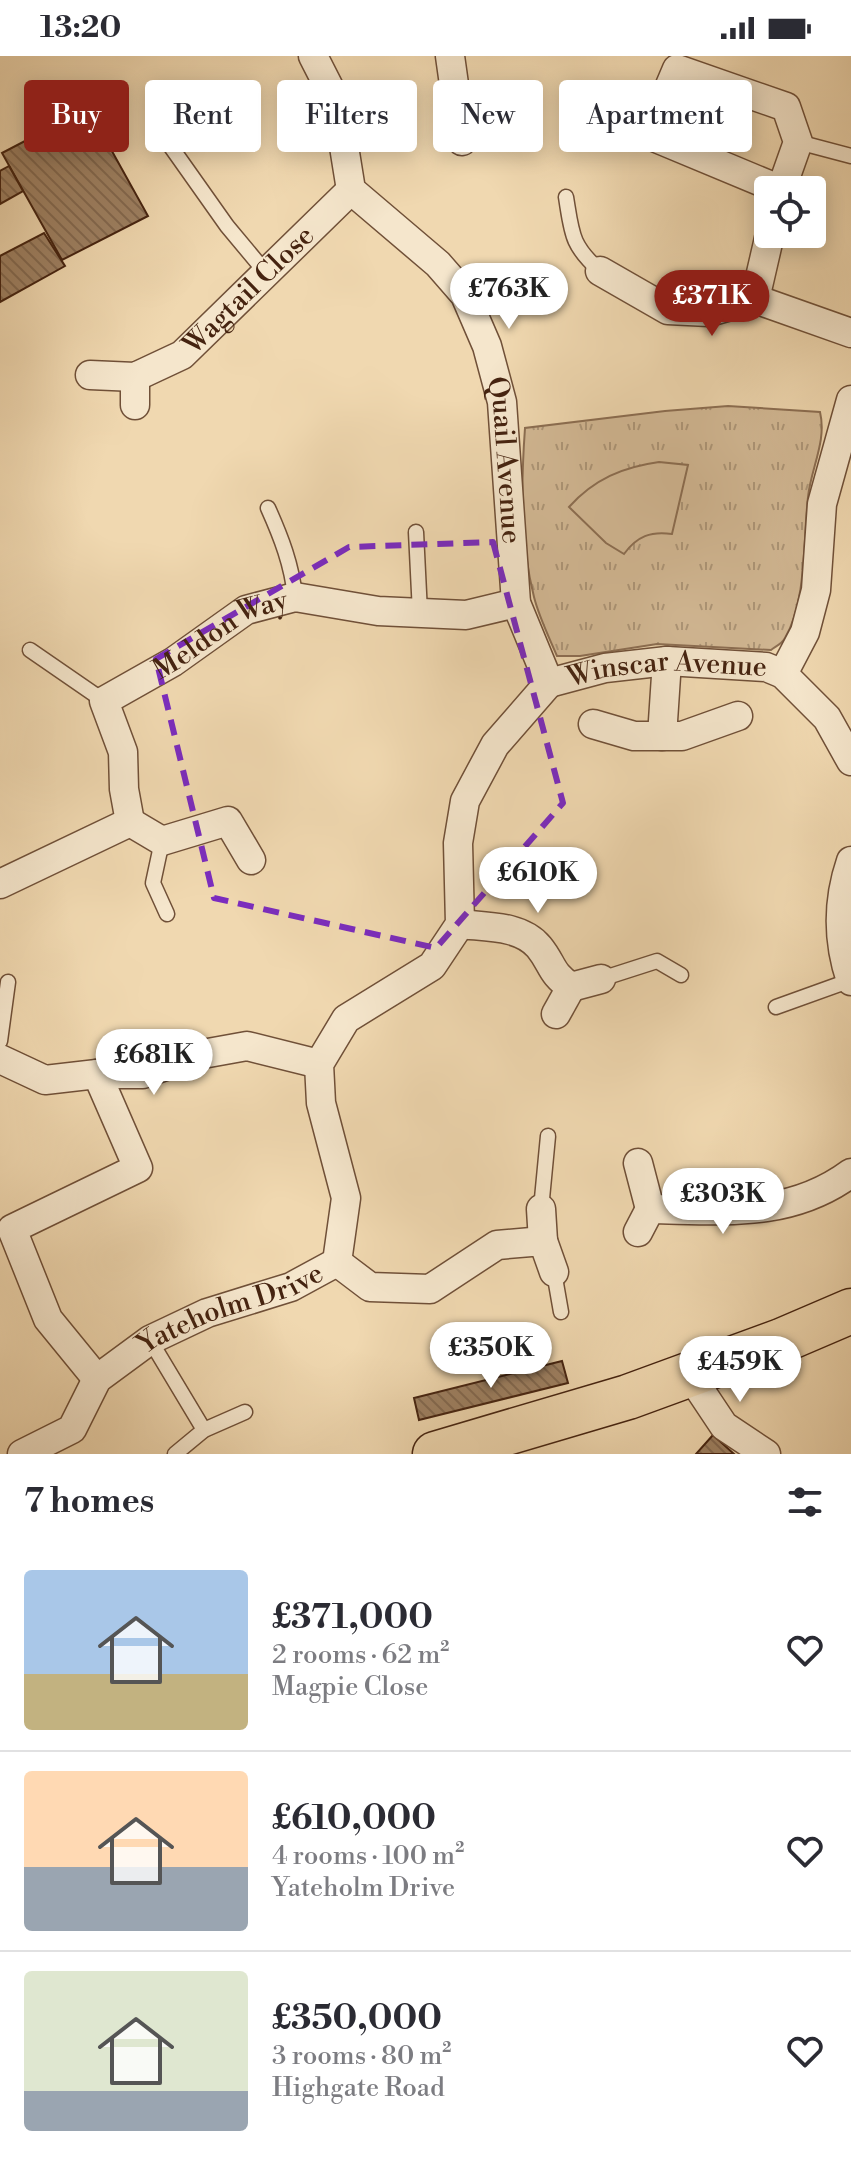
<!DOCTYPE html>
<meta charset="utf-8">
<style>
:root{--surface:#fff;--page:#f7f7f7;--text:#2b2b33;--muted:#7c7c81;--line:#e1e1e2;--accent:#8f2418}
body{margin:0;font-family:"Libre Bodoni",serif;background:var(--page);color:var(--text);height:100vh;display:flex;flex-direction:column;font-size:30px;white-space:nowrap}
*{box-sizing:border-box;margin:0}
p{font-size:26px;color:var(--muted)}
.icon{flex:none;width:44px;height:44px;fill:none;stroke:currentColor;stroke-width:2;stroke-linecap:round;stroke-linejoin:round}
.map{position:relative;height:1398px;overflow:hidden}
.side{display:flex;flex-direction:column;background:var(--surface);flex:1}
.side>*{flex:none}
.guide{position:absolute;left:24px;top:24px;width:804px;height:72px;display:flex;gap:16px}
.fabs{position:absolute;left:754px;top:120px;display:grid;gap:16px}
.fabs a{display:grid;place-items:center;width:72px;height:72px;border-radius:8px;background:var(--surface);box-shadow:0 4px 20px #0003;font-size:40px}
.price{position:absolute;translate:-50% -68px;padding:0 18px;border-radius:28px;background:#fff;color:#222;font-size:26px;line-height:52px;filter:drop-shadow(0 2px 4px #0008)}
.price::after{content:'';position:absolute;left:50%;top:48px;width:24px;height:18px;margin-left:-12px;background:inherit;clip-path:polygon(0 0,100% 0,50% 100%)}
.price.current{background:var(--accent);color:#fff}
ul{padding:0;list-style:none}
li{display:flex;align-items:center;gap:24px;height:200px;padding:0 24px}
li+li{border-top:2px solid var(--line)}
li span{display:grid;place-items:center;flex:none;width:224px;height:160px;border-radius:8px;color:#555}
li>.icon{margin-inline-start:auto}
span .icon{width:96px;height:96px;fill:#fffc;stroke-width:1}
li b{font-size:34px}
h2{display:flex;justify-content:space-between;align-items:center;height:96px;padding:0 24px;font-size:34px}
.tag{padding:0 28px;border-radius:8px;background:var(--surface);box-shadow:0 4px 20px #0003;font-size:28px;line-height:72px}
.tag.current{background:var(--accent);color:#fff}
.status{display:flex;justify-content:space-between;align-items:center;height:56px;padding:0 40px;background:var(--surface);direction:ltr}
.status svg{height:22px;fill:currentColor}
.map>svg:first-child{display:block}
.grass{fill:url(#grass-tufts);stroke:#8c6e52;stroke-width:2}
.park{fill:#d3b995;stroke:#8c6e52;stroke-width:2}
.building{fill:url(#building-back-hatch);stroke:#452310;stroke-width:2}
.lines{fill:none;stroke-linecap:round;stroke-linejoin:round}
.lane-casing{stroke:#705038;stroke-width:17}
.street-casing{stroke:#705038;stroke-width:31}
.primary-casing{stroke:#452310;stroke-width:47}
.lane{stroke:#f5e6cc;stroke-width:14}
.street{stroke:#f5e6cc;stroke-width:28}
.primary{stroke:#f0d8b0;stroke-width:44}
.marked{fill:none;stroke:#7b2cbf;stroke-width:6;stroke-dasharray:16 10;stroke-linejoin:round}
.labels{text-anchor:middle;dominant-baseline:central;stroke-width:6;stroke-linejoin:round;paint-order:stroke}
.street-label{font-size:28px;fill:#452310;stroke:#f5e6cc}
</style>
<div class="status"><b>13:20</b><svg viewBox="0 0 49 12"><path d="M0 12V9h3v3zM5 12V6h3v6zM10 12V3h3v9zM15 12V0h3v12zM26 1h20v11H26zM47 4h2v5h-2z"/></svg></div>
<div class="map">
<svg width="851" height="1398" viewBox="0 0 851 1398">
<defs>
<pattern id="grass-tufts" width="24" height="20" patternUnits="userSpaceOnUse" patternTransform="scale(2)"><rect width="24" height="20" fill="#d3b995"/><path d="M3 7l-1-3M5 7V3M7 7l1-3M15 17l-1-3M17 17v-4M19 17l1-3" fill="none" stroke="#ad9678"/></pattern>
<pattern id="building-back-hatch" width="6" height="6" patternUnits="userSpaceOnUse" patternTransform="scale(2)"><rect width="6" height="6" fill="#9e8163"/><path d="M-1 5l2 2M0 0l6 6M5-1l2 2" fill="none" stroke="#836950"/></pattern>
</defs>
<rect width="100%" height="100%" fill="#f0d8b0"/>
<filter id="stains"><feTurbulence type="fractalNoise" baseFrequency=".0025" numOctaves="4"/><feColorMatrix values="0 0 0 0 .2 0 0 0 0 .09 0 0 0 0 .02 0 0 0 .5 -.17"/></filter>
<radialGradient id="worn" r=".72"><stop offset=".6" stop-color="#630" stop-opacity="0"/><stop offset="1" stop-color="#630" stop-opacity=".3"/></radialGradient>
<path class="grass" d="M728,350L820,356C827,385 811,412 808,441C803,483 807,545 785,582C782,588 776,590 771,594L657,588L580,600H557C549,581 539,561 534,541C520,486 521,428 525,372L665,355Z"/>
<path class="park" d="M659,406L688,409L672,478C651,475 637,480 624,498L606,487L569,451C594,423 623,411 659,406Z"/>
<g class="building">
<polygon points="88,52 148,160 62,204 2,97"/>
<polygon points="9,110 23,135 0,148 0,115"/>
<polygon points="44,177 65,210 0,246 0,200"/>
<polygon points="562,1305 568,1327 419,1364 414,1342"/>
<polygon points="713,1379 734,1398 696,1398"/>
</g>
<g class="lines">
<defs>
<g id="lane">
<polyline points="798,86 851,100"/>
<polyline points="169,88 227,170 267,218"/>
<path d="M566,141C572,178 571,189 600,215"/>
<path d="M268,452C281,481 292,509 295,541"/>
<polyline points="416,476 420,557"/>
<polyline points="30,594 104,645"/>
<polyline points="162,785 153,827 167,858"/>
<polyline points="601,923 657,905 681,919"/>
<polyline points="776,951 851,924"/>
<polyline points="0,985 8,926"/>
<polyline points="541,1153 548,1080"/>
<polyline points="554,1216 561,1256"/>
<polyline points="150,1284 204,1374"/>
<polyline points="175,1398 204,1374 245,1356"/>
</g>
<g id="street">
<path id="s1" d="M313,0L337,47L351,134L438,208L465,239L487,290L502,346L516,547L549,627"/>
<polyline points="450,0 462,85"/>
<polygon points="677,13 786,51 798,86 781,134 649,79"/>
<polyline points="600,215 668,254 709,256 755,243 851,277"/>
<polyline points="755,243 770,178"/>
<path id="s2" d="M90,319L135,321L182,299L351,134"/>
<polyline points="135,321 135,349"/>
<polyline points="783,618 805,576 816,534 822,448 851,344"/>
<path id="s3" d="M549,627L605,612L667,605L766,611L783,618L827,662L851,705"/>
<polyline points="593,668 634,680 682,680 738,660"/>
<polyline points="662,680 667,605"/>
<polyline points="130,766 162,785 228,765 251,804"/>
<path d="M851,805C837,846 837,884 851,925"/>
<path id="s4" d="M0,828L130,766L124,733L123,696L104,645L173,606L246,554L295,541L378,555L466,559L516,547"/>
<path d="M460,868C485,871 521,869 539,891C553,908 550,917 571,931L601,923"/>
<polyline points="556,958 571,931"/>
<polyline points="0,1003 45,1024 97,1018 143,1018 197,999 247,990 319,1008"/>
<polyline points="97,1018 138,1112 12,1173 48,1263 97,1323"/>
<path d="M638,1107L650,1153C722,1154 789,1163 851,1117"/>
<polyline points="541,1153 543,1185"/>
<polyline points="638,1176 650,1153"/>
<polyline points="337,1206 370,1231 430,1233 497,1189 543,1185 554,1216"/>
<polyline points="690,1319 724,1370 766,1398"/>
<path id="s5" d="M22,1398L72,1373L97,1323L150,1284L207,1257L291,1231L337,1206L346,1142L321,1047L319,1008L346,963L432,910L460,868L458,787L465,745L495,689L549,627"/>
</g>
<polyline id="primary" points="435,1398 628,1341 781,1285 851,1255"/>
</defs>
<use href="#lane" class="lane-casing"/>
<use href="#street" class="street-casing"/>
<use href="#primary" class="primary-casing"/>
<use href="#lane" class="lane"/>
<use href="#street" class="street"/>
<use href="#primary" class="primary"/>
</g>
<path class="marked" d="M493,486L563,747L436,892L214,842L156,603L349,491Z"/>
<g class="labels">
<g class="street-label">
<text stroke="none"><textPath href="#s2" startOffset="190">Wagtail Close</textPath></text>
<text stroke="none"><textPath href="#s1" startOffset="468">Quail Avenue</textPath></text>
<text stroke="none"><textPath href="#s4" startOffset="404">Meldon Way</textPath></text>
<text stroke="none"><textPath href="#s3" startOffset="120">Winscar Avenue</textPath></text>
<text stroke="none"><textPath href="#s5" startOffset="264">Yateholm Drive</textPath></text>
</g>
</g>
<rect width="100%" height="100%" filter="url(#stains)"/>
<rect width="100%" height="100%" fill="url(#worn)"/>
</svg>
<div class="fabs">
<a><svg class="icon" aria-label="locate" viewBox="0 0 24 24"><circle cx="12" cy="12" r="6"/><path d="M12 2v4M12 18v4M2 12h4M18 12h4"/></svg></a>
</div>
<b class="price" style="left:509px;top:275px">£763K</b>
<b class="price current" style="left:712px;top:282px">£371K</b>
<b class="price" style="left:538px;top:859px">£610K</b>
<b class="price" style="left:154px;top:1041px">£681K</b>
<b class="price" style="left:723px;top:1180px">£303K</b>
<b class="price" style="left:491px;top:1334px">£350K</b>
<b class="price" style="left:740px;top:1348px">£459K</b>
<div class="guide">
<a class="tag current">Buy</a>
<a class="tag">Rent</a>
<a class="tag">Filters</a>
<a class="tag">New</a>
<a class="tag">Apartment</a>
</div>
</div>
<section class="side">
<h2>7 homes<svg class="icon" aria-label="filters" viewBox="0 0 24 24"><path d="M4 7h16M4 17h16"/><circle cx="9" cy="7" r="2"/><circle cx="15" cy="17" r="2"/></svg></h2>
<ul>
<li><span style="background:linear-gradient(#a9c7e8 65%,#c2b280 0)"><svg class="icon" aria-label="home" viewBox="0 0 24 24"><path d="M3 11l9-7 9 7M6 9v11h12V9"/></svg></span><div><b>£371,000</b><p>2 rooms · 62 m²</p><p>Magpie Close</p></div><svg class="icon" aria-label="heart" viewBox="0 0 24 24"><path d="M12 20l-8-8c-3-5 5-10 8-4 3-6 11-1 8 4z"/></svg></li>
<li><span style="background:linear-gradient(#ffd9b3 60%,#9aa5b1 0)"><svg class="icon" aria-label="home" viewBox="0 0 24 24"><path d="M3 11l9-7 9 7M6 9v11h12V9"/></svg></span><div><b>£610,000</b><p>4 rooms · 100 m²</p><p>Yateholm Drive</p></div><svg class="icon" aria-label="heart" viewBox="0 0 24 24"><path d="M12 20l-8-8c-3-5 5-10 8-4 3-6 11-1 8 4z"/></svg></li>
<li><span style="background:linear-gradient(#dfe7d0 75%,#9aa5b1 0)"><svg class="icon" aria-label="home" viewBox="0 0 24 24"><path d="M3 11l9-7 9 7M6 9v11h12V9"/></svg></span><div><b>£350,000</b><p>3 rooms · 80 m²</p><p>Highgate Road</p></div><svg class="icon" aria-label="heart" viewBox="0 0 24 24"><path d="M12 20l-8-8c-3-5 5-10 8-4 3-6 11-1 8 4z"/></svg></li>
</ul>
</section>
